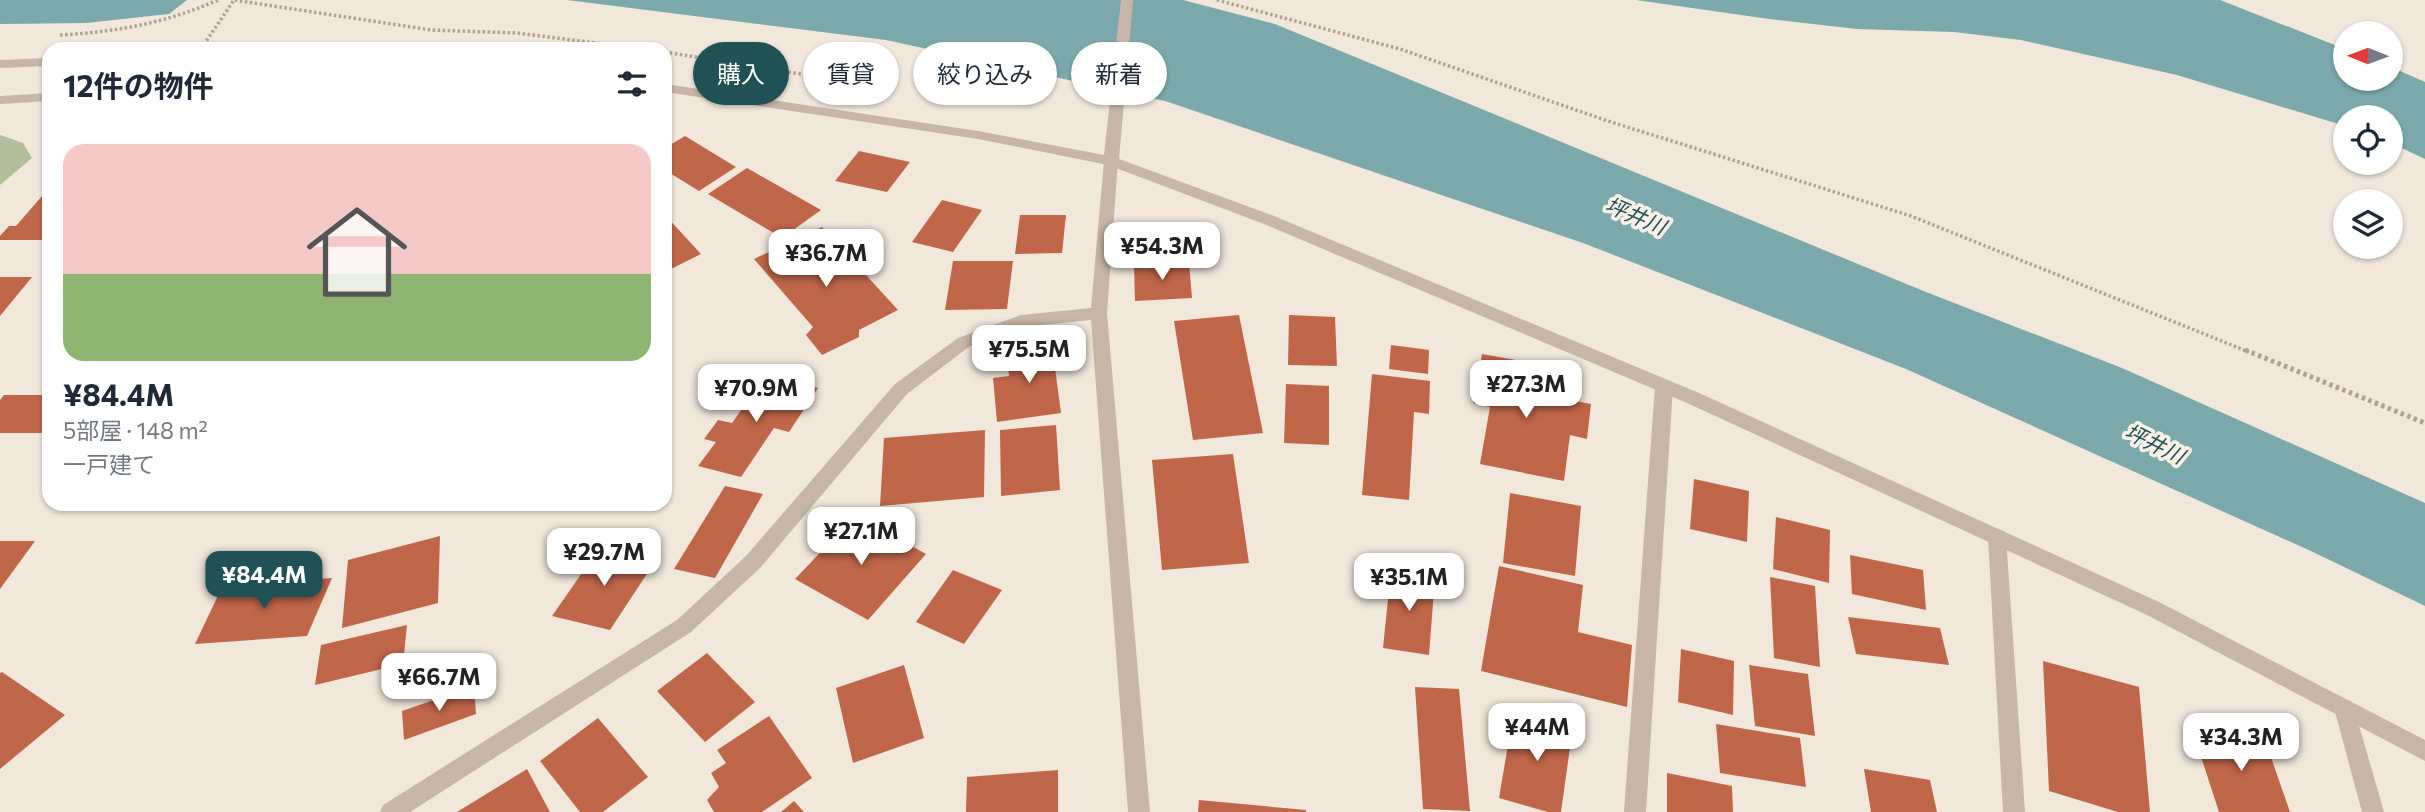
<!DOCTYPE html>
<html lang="ja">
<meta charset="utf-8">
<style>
:root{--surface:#fff;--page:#f2f2f3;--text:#1f2937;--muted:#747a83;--line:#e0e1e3;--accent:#1f5155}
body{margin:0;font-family:Commissioner,"Noto Sans JP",sans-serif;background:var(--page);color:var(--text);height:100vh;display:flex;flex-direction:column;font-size:26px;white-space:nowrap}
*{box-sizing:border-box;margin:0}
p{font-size:23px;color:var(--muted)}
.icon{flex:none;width:38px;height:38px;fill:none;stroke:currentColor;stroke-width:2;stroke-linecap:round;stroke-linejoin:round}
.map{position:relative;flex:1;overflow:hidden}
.panel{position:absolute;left:42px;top:42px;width:630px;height:469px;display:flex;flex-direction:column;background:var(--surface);border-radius:21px;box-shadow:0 2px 5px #0004}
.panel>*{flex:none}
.guide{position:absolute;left:693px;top:42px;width:665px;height:63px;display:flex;gap:14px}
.needle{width:46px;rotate:271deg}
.tools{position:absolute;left:2333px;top:21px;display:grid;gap:14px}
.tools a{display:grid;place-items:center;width:70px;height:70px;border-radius:50%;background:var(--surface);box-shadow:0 2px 5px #0004;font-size:35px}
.price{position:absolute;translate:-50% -60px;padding:0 16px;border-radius:14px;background:#fff;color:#222;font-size:23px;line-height:46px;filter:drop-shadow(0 2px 4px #0008)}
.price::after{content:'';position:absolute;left:50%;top:42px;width:21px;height:16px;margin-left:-10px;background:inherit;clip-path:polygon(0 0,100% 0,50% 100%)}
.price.on{background:var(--accent);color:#fff}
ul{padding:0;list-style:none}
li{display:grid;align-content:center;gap:14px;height:371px;padding:0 21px}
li+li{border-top:2px solid var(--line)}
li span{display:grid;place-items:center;height:217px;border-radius:21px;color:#555}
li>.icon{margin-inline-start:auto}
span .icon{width:126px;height:126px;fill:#fffc;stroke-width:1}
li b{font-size:30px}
h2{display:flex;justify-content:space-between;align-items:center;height:84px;padding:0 21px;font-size:30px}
.pill{padding:0 24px;border-radius:32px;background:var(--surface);box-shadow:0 2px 5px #0004;font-size:24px;line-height:63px}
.pill.on{background:var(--accent);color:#fff}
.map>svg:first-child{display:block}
.green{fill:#b3bf9c}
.water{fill:#7caaac}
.building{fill:#c16749}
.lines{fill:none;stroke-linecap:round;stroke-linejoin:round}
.path-far1{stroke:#b4a192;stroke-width:3.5;stroke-dasharray:2.5 2.5;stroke-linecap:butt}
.path{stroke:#b4a192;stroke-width:5;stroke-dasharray:3.5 3.5;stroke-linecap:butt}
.service{fill:#c8b7a8;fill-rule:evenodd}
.minor{fill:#c8b7a8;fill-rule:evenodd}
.tertiary{fill:#c8b7a8;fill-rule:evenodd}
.labels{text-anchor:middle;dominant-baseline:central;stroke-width:7;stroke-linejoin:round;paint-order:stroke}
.water-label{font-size:21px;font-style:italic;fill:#1f5155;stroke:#f9f1e7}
</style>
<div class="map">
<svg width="2425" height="812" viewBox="0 0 2425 812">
<rect width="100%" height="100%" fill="#f1e7db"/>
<polygon class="green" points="0,135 23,143 32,158 0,185"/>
<g class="water">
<polygon points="0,0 187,0 169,14 86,23 0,24"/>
<polygon points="567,0 1183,0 1275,24 1926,292 2122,368 2425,503 2425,606 2313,552 1906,369 1583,243 1165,101 886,40"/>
<polygon points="1636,0 2220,0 2345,49 2345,79 2390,79 2391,67 2425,82 2425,159 2391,143 2390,117 2345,117 2345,126 2177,75 2021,40 1954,32 1857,29 1769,19"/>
</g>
<g class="building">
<polygon points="685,136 736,167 699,191 665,170 665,148"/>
<polygon points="859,151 910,162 887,192 835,181"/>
<polygon points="747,168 821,210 782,238 708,194"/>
<polygon points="49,188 49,240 0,240 0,236 9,226 16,226"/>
<polygon points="942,200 982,210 953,252 912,242"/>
<polygon points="665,215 701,254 665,272"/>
<polygon points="1020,215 1066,215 1062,253 1015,254"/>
<polygon points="822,227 898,310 859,330 859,337 822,355 806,335 813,327 754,259"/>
<polygon points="953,261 1013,261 1007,309 945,310"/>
<polygon points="1189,263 1192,298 1135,301 1134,265"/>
<polygon points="0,277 32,277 0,316"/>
<polygon points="1239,315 1263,433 1193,440 1174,321"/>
<polygon points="1289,315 1335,317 1337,366 1288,365"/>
<polygon points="1051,338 1061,413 997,422 993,378 1009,376 1008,364 1018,363 1017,352 1030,351 1028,340"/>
<polygon points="1391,345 1429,350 1428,374 1389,369"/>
<polygon points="1482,354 1538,364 1533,393 1591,404 1587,439 1570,435 1564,481 1480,464 1490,407 1473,403"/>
<polygon points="1372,374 1430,381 1429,414 1414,412 1409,500 1362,495"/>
<polygon points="766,375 818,388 789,432 774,428 741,477 698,466 716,442 704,439 718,420 732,423"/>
<polygon points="1286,384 1329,386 1329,445 1284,443"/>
<polygon points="4,395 49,395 49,433 0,433 0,400"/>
<polygon points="1056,425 1060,490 1001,496 1000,430"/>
<polygon points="985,430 984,497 880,506 884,438"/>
<polygon points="1233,454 1249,563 1162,570 1152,460"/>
<polygon points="1694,479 1749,491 1747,542 1690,529"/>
<polygon points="725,486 763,494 715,578 674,569"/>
<polygon points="1510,493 1581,506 1575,576 1503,563"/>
<polygon points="856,515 926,554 868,620 795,579"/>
<polygon points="1776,517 1830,530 1829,583 1773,569"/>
<polygon points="440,536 438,603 342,628 348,560"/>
<polygon points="0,541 35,541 0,589"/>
<polygon points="600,547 656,560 610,630 552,616"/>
<polygon points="1850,555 1923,570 1926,610 1852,594"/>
<polygon points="1499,566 1583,585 1578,632 1632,645 1627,707 1481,671"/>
<polygon points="953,570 1002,590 964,644 916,622"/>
<polygon points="1391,570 1435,577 1429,655 1383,648"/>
<polygon points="1770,577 1815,586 1820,667 1774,658"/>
<polygon points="332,578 307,636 195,644 223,585"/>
<polygon points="1848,617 1940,628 1949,665 1856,654"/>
<polygon points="407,625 403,664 315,685 321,645"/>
<polygon points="1681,649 1734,661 1733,715 1678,702"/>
<polygon points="707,653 755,702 705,742 657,691"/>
<polygon points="2043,661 2139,687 2150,812 2118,812 2049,791"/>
<polygon points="904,665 924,738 853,763 836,688"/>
<polygon points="1749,665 1808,674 1815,736 1755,726"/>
<polygon points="2,672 65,715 0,769 0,673"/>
<polygon points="474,686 476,714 404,740 402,711"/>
<polygon points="1415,687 1459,689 1470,811 1423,809"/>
<polygon points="1514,710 1573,726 1561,812 1548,812 1499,798"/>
<polygon points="769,716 812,778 762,812 714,812 707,800 719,787 711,773 726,763 717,750"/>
<polygon points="598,718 648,777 603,812 580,812 540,761"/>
<polygon points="1716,724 1800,738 1806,787 1720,773"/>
<polygon points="2192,729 2265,740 2290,812 2219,812"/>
<polygon points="527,769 550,812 457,812"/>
<polygon points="1864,769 1930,780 1937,812 1871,812"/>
<polygon points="1058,770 1058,812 966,812 967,777"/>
<polygon points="1667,773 1732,786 1733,812 1667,812"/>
<polygon points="1199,800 1306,810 1306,812 1198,812"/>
<polygon points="794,801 804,812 781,812"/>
</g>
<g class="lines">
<g class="path-far1">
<polyline points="1217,0 1400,49 1605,120 1911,216 2249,352"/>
<path d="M60,35C116,32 166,23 218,0"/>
<polyline points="201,49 234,0 431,30 517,33 643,49"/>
<polyline points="665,52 869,85 873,88"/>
</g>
<polyline class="path" points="2245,350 2425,423"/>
<polygon class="service" points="49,93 49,101 0,104 0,96"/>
<g class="minor">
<polygon points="1111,156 1118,161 1107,313 1150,812 1128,812 1091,320 1023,327 970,346 907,394 760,568 691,632 410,812 380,812 383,805 677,620 746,556 895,384 958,338 1021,315 1091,308 1104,161"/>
<polygon points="1664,380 1670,381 1673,386 1646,812 1624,812 1655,386 1658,381"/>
<polygon points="1997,529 2004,531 2006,537 2025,812 2003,812 1988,537 1990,531"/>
<polygon points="2344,699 2351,701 2354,708 2384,812 2362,812 2334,708 2337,701"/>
</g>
<g class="tertiary">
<polygon points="1121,0 1133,0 1119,159 1274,216 1699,393 2159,602 2425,740 2425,761 2145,614 1687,403 1264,224 1108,165 978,139 665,92 665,84 978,131 1104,155"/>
<polygon points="49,58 49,66 0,68 0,60"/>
</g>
</g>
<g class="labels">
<g class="water-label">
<text transform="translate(1636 215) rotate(23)">坪井川</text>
<text transform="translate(2155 443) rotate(26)">坪井川</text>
</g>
</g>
</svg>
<div class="tools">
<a><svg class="needle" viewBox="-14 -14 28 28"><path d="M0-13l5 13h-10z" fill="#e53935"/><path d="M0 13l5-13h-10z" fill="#747a83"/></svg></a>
<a><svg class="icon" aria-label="locate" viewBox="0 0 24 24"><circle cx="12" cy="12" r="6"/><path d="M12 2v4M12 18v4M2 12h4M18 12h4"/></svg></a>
<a><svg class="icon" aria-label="layers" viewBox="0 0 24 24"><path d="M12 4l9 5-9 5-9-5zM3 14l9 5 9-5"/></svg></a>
</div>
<b class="price" style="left:1162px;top:282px">¥54.3M</b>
<b class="price" style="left:826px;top:289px">¥36.7M</b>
<b class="price" style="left:1029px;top:385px">¥75.5M</b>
<b class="price" style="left:1526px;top:420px">¥27.3M</b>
<b class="price" style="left:756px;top:424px">¥70.9M</b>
<b class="price" style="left:861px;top:567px">¥27.1M</b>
<b class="price" style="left:604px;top:588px">¥29.7M</b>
<b class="price on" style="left:264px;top:611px">¥84.4M</b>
<b class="price" style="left:1409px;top:613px">¥35.1M</b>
<b class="price" style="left:439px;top:713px">¥66.7M</b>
<b class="price" style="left:1537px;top:763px">¥44M</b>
<b class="price" style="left:2241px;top:773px">¥34.3M</b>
<div class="guide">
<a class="pill on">購入</a>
<a class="pill">賃貸</a>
<a class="pill">絞り込み</a>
<a class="pill">新着</a>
</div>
<section class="panel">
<h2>12件の物件<svg class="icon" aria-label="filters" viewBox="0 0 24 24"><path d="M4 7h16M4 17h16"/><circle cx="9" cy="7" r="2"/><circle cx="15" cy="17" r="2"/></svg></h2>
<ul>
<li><span style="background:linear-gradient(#f6c9c9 60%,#8fb573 0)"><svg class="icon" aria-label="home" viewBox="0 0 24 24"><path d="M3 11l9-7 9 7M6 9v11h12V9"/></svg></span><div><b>¥84.4M</b><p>5部屋 · 148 m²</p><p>一戸建て</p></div></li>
</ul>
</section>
</div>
